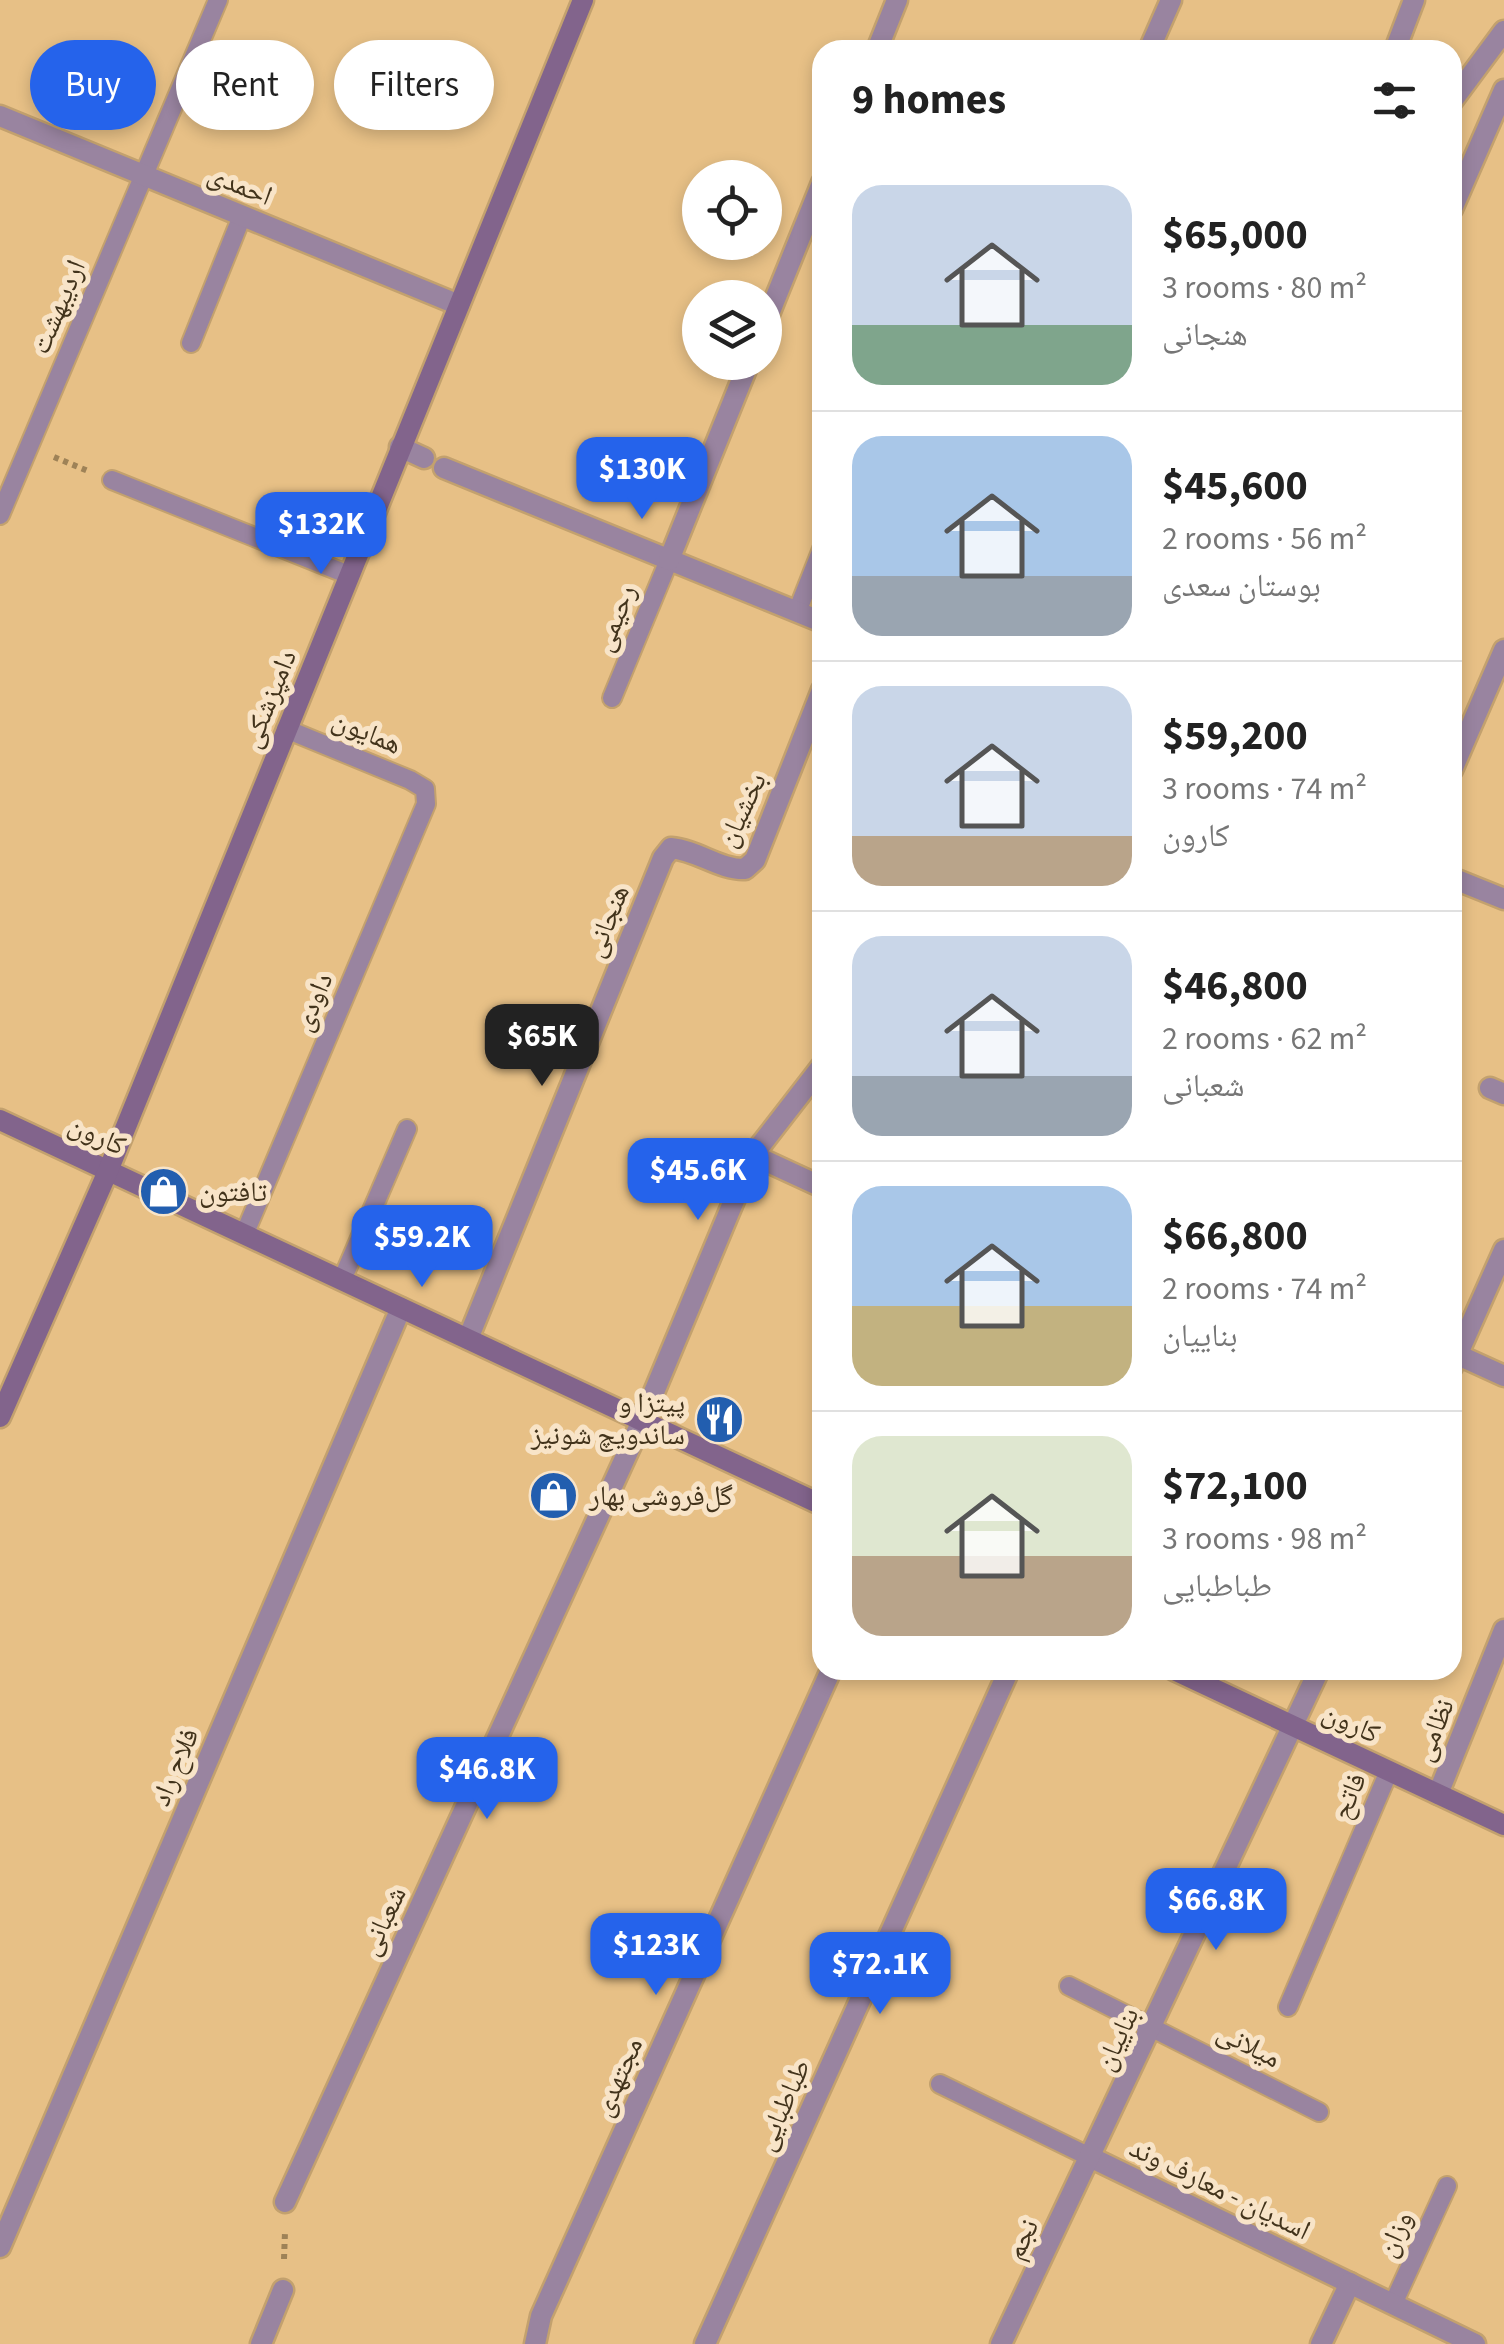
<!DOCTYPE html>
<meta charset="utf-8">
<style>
:root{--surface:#fff;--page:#f2f2f2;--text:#222;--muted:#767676;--line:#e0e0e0;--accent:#2563eb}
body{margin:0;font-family:"Source Sans 3","Noto Naskh Arabic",sans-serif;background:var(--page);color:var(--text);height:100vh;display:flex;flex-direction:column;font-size:38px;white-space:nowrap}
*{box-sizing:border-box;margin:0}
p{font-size:32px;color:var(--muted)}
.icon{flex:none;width:55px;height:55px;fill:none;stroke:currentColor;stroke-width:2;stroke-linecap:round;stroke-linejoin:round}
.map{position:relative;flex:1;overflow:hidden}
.details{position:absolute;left:812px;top:40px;width:650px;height:1640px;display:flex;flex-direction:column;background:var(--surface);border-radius:30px;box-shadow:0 5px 15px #0003}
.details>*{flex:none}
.hud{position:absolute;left:30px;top:40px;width:632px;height:90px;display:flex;gap:20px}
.fabs{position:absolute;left:682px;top:160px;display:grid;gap:20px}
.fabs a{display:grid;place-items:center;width:100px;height:100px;border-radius:50%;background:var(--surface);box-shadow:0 5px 15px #0003;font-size:50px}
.price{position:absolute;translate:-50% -85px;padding:0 22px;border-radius:20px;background:var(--accent);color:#fff;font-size:32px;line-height:65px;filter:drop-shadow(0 2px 5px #0008)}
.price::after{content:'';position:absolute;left:50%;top:60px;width:30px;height:22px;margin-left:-15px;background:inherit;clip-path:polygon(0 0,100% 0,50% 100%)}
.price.selected{background:#222;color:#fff}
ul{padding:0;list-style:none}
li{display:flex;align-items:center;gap:30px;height:250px;padding:0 40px}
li+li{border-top:2px solid var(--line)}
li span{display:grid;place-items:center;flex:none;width:280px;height:200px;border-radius:30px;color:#555}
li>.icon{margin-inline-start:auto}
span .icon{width:120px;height:120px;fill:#fffc;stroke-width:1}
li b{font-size:42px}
h2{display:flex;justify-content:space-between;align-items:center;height:120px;padding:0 40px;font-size:42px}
.pill{padding:0 35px;border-radius:45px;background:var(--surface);box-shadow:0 5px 15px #0003;font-size:35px;line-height:90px}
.pill.selected{background:var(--accent);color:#fff}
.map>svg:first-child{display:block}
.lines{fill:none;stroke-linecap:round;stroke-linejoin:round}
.service-casing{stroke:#c3a16e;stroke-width:22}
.minor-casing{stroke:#c3a16e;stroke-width:25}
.tertiary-casing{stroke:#c3a16e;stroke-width:25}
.secondary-casing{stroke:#c3a16e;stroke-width:25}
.path{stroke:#9e8257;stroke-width:6;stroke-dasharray:5 5;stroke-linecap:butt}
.service{stroke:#9984a0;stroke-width:18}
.minor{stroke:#9984a0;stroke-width:20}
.tertiary{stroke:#9984a0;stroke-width:20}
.secondary{stroke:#82648c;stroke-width:20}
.labels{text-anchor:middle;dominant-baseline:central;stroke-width:10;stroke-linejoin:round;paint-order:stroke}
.street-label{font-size:28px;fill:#42331b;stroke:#f8e4c8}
.poi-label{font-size:28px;fill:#42331b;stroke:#f8e4c8;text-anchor:start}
</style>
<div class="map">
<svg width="1504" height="2344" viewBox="0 0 1504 2344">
<rect width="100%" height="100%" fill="#e7c086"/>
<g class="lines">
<defs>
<g id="service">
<polyline points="191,343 242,216"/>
<polyline points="112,480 349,575"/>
<polyline points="0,515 218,0"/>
<polyline points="797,612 822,549"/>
<polyline points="612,698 669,560"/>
<polyline points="244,1235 426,804 425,789 410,780 286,729"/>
<polyline points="342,1280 407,1129"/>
<polyline points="1069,1986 1319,2112"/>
<polyline points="1288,2007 1389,1771"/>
<polyline points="940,2084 1092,2158"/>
<polyline points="1393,2304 1447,2186"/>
</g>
<g id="minor">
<polyline points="877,50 897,0"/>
<polyline points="1149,50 1171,0"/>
<polyline points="1395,50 1414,0"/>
<polyline points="0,116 459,305"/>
<polyline points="1452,209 1504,90"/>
<polyline points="765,324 822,183"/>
<polyline points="400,447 424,458"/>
<polyline points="444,468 822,622"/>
<polyline points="669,560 749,362"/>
<polyline points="1452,770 1504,650"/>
<polyline points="1452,878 1504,899"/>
<polyline points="1490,1088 1504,1094"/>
<polyline points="753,1155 822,1187"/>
<path d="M468,1339L663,858L671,848C697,850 720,870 745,869L755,860L822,690"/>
<polyline points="1458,1355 1504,1376"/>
<polyline points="1452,1367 1504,1250"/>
<polyline points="1438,1794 1504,1630"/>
<polyline points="1092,2158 1475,2344"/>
<polyline points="285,2202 642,1421"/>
<polyline points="0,2247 401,1308"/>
<polyline points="261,2344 283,2290"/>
<polyline points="535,2344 541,2316 831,1670"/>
<polyline points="705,2344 1009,1670"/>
<polyline points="1001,2344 1319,1670"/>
<polyline points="1321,2344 1350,2283"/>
</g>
<g id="tertiary">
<polyline points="1452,101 1504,31"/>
<polyline points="642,1421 753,1155 822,1066"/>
</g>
<g id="secondary">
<polyline points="0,1120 822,1505"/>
<polyline points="0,1417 108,1171 583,0"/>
<polyline points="1174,1670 1504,1825"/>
</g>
</defs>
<use href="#service" class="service-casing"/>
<use href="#minor" class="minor-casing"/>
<use href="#tertiary" class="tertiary-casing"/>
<use href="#secondary" class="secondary-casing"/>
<g class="path">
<polyline points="54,457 88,471"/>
<polyline points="284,2259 285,2232"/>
</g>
<use href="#service" class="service"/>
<use href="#minor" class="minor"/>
<use href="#tertiary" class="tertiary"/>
<use href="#secondary" class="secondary"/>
</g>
<defs>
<symbol id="shop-disc" viewBox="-11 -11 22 22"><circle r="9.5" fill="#225eaf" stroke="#f8e4c8"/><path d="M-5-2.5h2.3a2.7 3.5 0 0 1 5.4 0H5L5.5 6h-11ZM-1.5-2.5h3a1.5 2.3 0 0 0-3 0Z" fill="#fff"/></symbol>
<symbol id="restaurant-disc" viewBox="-11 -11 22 22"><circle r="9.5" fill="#225eaf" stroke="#f8e4c8"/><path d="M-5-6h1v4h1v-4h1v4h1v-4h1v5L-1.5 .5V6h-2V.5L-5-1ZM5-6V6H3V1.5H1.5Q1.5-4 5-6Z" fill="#fff"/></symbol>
</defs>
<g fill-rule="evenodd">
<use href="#shop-disc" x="136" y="1164" width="55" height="55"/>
<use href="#restaurant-disc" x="692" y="1392" width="55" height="55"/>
<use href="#shop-disc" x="526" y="1468" width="55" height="55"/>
</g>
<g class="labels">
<g class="street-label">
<text transform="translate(240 185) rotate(22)">احمدی</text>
<text transform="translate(58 307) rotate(-67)">اردیبهشت</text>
<text transform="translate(615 618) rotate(-68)">رحیمی</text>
<text transform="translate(269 699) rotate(-68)">دامپزشکی</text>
<text transform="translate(367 732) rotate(23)">همایون</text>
<text transform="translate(742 810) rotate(-65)">بخشیان</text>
<text transform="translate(607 921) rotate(-68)">هنجانی</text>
<text transform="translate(313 1002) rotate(-67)">داودی</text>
<text transform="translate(97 1135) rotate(25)">کارون</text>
<text transform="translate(1351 1723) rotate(25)">کارون</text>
<text transform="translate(1434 1730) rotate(-68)">نظامی</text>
<text transform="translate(175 1767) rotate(-67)">فلاح راد</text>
<text transform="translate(1349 1796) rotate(-67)">فاتح</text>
<text transform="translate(383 1921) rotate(-65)">شعبانی</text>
<text transform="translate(1117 2039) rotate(-65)">بناییان</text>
<text transform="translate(1249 2045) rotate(27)">میلانی</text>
<text transform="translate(618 2077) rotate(-66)">مجتهدی</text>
<text transform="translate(783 2105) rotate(-66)">طباطبایی</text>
<text transform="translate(1220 2189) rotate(26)">اسدیان - معارف وند</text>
<text transform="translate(1395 2234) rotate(-65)">وزان</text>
<text transform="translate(1022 2239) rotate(-64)">نجم</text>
</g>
<g class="poi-label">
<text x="199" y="1192">تافتون</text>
<text x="685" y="1403" text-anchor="end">پیتزا و<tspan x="685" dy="32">ساندویچ شونیز</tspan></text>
<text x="589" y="1496">گل‌فروشی بهار</text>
</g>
</g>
</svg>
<div class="fabs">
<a><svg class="icon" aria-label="locate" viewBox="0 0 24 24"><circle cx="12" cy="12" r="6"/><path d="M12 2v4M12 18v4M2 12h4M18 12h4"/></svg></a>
<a><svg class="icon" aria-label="layers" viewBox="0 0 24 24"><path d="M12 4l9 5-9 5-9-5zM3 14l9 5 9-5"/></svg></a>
</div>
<b class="price" style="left:642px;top:522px">$130K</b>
<b class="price" style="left:321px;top:577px">$132K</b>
<b class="price selected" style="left:542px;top:1089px">$65K</b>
<b class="price" style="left:698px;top:1223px">$45.6K</b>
<b class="price" style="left:422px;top:1290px">$59.2K</b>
<b class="price" style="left:487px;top:1822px">$46.8K</b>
<b class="price" style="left:1216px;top:1953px">$66.8K</b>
<b class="price" style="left:656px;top:1998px">$123K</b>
<b class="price" style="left:880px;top:2017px">$72.1K</b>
<div class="hud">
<a class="pill selected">Buy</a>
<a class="pill">Rent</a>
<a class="pill">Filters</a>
</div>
<section class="details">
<h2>9 homes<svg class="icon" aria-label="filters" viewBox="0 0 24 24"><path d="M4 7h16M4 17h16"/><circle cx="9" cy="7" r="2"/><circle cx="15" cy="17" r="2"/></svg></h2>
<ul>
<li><span style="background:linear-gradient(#c9d6e8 70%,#7fa58c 0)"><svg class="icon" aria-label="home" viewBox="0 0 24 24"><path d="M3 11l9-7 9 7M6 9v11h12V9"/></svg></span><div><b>$65,000</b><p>3 rooms · 80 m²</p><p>هنجانی</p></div></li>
<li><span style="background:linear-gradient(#a9c7e8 70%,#9aa5b1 0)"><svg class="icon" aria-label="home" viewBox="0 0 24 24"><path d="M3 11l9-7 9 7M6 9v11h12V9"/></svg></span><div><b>$45,600</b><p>2 rooms · 56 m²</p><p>بوستان سعدی</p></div></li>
<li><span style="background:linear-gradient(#c9d6e8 75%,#b9a48a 0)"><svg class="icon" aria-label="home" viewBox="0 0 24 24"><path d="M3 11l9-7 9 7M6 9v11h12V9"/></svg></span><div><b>$59,200</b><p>3 rooms · 74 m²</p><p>کارون</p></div></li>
<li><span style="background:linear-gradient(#c9d6e8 70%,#9aa5b1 0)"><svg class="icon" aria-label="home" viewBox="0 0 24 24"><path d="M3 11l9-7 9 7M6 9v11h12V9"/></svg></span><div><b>$46,800</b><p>2 rooms · 62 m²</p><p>شعبانی</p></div></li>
<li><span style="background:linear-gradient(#a9c7e8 60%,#c2b280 0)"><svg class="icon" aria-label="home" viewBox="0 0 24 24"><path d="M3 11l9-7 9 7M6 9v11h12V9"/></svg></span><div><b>$66,800</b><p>2 rooms · 74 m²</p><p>بناییان</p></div></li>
<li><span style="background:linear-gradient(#dfe7d0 60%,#b9a48a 0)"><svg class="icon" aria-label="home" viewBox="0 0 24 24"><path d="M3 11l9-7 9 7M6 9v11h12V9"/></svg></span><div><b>$72,100</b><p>3 rooms · 98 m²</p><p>طباطبایی</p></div></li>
</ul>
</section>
</div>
